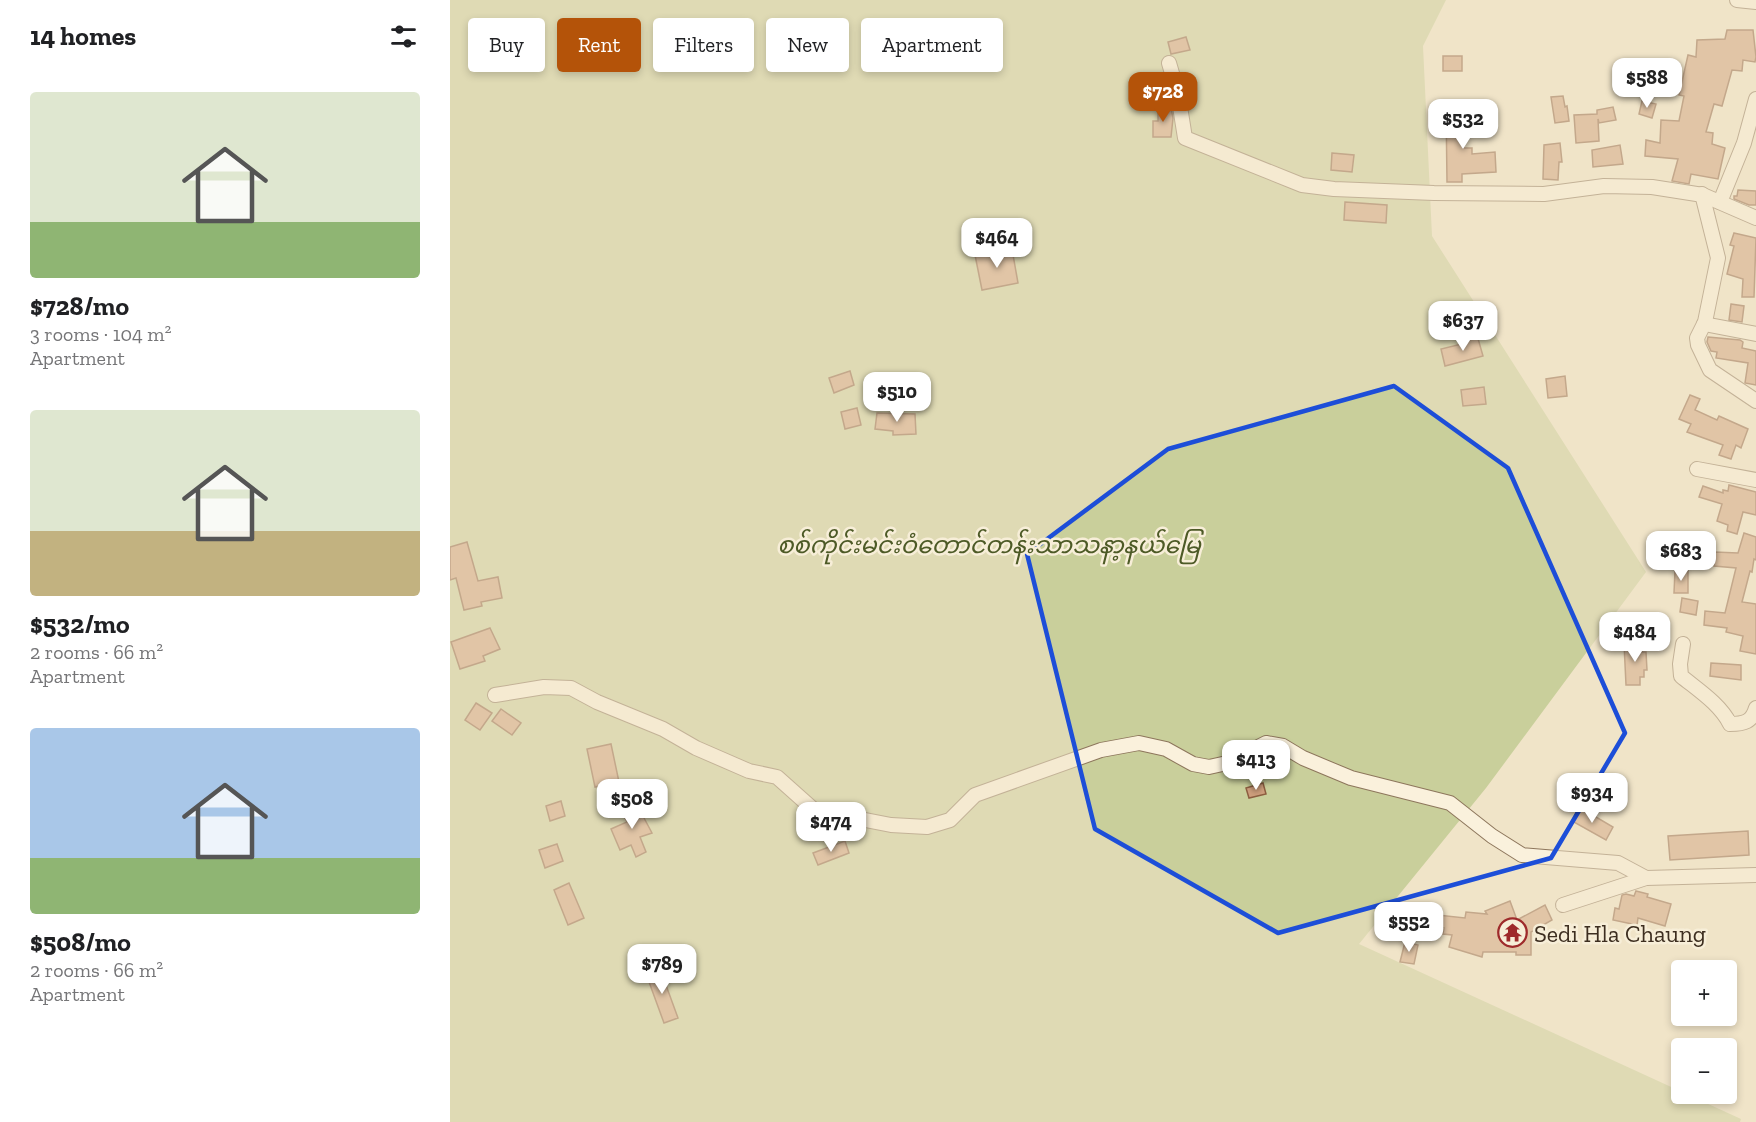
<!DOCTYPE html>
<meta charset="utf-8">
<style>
:root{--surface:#fff;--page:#f6f6f6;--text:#202124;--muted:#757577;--accent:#b45309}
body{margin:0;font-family:"Zilla Slab","Noto Sans Myanmar",serif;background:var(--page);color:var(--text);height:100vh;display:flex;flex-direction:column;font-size:22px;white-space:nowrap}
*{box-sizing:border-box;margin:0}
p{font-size:20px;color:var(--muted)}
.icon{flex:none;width:33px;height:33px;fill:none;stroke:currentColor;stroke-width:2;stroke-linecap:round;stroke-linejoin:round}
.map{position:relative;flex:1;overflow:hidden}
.details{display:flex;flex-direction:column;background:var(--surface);width:450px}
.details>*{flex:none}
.guide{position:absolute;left:18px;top:18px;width:570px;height:54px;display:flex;gap:12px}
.fabs{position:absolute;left:1221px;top:960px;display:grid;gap:12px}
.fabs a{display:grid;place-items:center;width:66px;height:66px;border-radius:6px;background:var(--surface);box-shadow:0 3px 9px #0003;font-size:30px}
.price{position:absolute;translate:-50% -51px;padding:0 14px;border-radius:12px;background:#fff;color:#222;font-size:20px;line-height:39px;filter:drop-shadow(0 2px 3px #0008)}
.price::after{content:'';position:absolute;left:50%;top:36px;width:18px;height:14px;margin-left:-9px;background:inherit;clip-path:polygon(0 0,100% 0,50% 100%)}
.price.on{background:var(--accent);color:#fff}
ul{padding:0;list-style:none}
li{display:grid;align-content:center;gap:12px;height:318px;padding:0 30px}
li span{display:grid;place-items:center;height:186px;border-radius:6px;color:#555}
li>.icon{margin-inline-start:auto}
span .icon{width:108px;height:108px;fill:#fffc;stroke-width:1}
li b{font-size:26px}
h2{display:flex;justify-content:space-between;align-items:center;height:72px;padding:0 30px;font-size:26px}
.chip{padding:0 21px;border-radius:6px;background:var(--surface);box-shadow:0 3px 9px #0003;font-size:21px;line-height:54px}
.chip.on{background:var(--accent);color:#fff}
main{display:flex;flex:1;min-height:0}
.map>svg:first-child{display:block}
.green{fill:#c9cf9b}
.building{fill:#cf9f7d;stroke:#8d5f41;stroke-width:1.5}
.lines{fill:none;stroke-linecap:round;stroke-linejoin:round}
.minor-casing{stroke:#8d765c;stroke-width:16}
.minor{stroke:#faf1dc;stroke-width:14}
.marked{fill:none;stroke:#1d4ed8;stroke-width:4.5;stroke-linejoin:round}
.labels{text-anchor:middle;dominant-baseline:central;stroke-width:5;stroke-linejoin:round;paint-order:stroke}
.park-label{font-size:24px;font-style:italic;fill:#4d5a26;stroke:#f7eed8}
.poi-label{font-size:24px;fill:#3d2e20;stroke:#f7eed8;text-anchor:start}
</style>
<main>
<section class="details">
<h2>14 homes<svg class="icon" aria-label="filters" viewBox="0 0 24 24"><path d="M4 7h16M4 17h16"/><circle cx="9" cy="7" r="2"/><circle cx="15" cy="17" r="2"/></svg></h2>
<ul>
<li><span style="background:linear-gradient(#dfe7d0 70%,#8fb573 0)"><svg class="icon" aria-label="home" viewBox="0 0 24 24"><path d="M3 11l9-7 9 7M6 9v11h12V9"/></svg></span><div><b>$728/mo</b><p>3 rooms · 104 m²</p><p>Apartment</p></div></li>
<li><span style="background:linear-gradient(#dfe7d0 65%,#c2b280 0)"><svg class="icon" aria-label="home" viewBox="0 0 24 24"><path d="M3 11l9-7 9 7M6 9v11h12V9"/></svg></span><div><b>$532/mo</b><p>2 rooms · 66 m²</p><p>Apartment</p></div></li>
<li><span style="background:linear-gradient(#a9c7e8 70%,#8fb573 0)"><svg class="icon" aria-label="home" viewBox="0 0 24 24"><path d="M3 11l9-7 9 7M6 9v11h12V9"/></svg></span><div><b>$508/mo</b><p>2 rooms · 66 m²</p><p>Apartment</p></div></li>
</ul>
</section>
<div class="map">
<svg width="1306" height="1122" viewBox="0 0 1306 1122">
<rect width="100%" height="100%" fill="#f0e4c8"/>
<polygon class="green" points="0,0 996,0 973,46 982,236 1196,572 1036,788 909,944 1291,1119 1290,1122 0,1122"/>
<g class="building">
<polygon points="1277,30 1303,30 1306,57 1305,62 1293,60 1292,71 1282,70 1272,106 1264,104 1256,132 1263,133 1262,144 1275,148 1268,179 1241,174 1239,184 1222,181 1228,159 1195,156 1196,140 1210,143 1211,120 1229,121 1234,96 1229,95 1238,55 1246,57 1247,40 1275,39"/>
<polygon points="736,37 740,50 721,54 718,42"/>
<rect x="993" y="56" width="19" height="15"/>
<polygon points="1181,62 1185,76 1173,79 1169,66"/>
<polygon points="1113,96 1115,107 1117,106 1119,121 1105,123 1101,97"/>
<polygon points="1192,101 1206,104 1202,118 1189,114"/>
<polygon points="996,105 1012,105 1013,148 1022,148 1022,154 1045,152 1046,172 1012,174 1012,182 997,182"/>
<polygon points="1163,107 1166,120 1149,123 1148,119 1149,141 1126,143 1124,115 1147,114 1147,110"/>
<polygon points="708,108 721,108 723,118 721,137 703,137 703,121 708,121"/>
<polygon points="1110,143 1112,162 1109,162 1108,180 1093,179 1094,145"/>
<polygon points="1170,145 1173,164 1143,167 1142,150"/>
<polygon points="882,153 904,155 902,172 881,170"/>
<polygon points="1288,190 1306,191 1306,205 1299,205 1284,199 1284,196 1287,196"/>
<polygon points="895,202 937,205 936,223 894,220"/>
<polygon points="1284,233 1306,238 1304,297 1292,297 1293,279 1277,274 1284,246 1280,245"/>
<polygon points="562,249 568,283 532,290 525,255"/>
<polygon points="1281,304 1294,306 1292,322 1279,320"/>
<polygon points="1027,335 1033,356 995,366 991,349 1016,343 1015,339"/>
<polygon points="1258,337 1290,340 1293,342 1292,348 1306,351 1306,385 1295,383 1298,363 1266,358 1267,352 1261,351 1257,342"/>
<polygon points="400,371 404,385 384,393 379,378"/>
<polygon points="1115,376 1117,396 1098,398 1096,379"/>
<polygon points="1034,387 1036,404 1013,406 1011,390"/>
<polygon points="1240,395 1250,399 1245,410 1267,420 1269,416 1298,429 1291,448 1286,445 1281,459 1269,455 1273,445 1237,432 1241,424 1229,419"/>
<polygon points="407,408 411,425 395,429 391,412"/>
<polygon points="427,413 465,414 466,434 443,435 443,431 425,429"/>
<polygon points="1279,485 1306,492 1306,515 1293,512 1287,534 1277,531 1278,525 1267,521 1272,504 1249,497 1253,486 1273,493 1273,490 1278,491"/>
<polygon points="1294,533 1306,537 1306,560 1304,559 1302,572 1300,571 1292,602 1306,604 1306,654 1290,651 1293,636 1276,632 1277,628 1254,625 1255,611 1275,613 1286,568 1264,566 1265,552 1288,553"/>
<polygon points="17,542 28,581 48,577 52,598 31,602 32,606 14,610 6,578 0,580 0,547"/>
<polygon points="1225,571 1238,571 1238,593 1224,593"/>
<polygon points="1232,598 1248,601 1246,615 1230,612"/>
<polygon points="40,628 50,649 33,656 35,661 10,669 1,642"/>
<polygon points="1191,642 1192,652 1196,652 1197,670 1194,670 1194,677 1190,677 1190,685 1176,685 1174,643"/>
<polygon points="1261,663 1291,665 1291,680 1260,676"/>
<polygon points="26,703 42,713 30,730 15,720"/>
<polygon points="51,709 71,723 62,735 42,721"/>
<polygon points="161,744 169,782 145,787 137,749"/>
<polygon points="813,783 816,794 799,798 796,788"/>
<polygon points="111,801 115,816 100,821 96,806"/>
<polygon points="185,801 202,833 190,837 196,852 186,857 181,845 170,850 161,829 177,822 170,808"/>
<polygon points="1129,807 1163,827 1156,840 1122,821"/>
<polygon points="1298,831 1299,855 1220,860 1218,836"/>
<polygon points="395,841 399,853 368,865 363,853"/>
<polygon points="107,844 113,861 95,868 89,850"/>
<polygon points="119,883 134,918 118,925 104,890"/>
<polygon points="1186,891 1198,894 1197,897 1221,904 1215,926 1188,918 1187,925 1163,920 1165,908 1169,909 1172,895 1176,894 1184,896"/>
<polygon points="1060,901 1067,920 1095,905 1102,920 1081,932 1081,955 1066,955 1066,952 1033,952 1032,957 999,947 1002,935 993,934 994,928 966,924 969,913 1015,918 1016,912 1037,914 1035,911"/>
<polygon points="955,942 968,945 964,964 950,962"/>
<polygon points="209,966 228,1018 214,1023 195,971"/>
</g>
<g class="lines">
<defs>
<g id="minor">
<polyline points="1287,0 1306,2"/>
<polyline points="719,63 728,94 735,138 852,185 884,189 984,193 1094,194 1154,186 1202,187 1253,195 1306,218"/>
<polyline points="1252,194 1268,258 1255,322 1247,338 1248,345 1260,370 1306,401"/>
<polyline points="1270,202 1294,143 1306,99"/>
<polyline points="1254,324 1306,334"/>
<polyline points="1247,469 1306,480"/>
<path d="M1233,644L1230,664L1231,676C1248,690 1270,704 1280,724C1294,724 1302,722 1306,708"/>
<polyline points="45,695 94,687 121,688 147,702 213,729 246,748 299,771 327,777 364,810 441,825 477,827 500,820 525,795 651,750 689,743 716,749 743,764 759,767 777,763 816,743 833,746 853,758 901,778 1000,803 1042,836 1072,855 1168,863 1196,878 1306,875"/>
<polyline points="1113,905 1196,878"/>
</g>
</defs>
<use href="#minor" class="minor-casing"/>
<use href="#minor" class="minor"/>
</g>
<path d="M0 0H1306V1122H0ZM944,386L1058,468L1175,733L1101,858L828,933L645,829L577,554L718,449Z" fill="#f0e4c8" fill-opacity=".55" fill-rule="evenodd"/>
<path class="marked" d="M944,386L1058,468L1175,733L1101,858L828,933L645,829L577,554L718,449Z"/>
<defs>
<symbol id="temple-ring" viewBox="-11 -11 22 22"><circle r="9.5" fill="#f7eed8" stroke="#9e2a2b" stroke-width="1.5"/><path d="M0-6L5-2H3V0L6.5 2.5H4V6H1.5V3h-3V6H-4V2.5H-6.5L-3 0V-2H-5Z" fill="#9e2a2b"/></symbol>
</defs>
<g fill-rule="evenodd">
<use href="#temple-ring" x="1046" y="916" width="33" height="33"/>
</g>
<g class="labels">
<g class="park-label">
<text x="539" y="544">စစ်ကိုင်းမင်းဝံတောင်တန်းသာသနာ့နယ်မြေ</text>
</g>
<g class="poi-label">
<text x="1084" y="933">Sedi Hla Chaung</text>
</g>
</g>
</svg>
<div class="fabs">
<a>+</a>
<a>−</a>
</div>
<b class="price" style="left:1197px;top:109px">$588</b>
<b class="price on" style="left:713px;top:123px">$728</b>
<b class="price" style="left:1013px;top:150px">$532</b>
<b class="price" style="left:547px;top:269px">$464</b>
<b class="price" style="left:1013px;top:352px">$637</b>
<b class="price" style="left:447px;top:423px">$510</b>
<b class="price" style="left:1231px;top:582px">$683</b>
<b class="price" style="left:1185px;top:663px">$484</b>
<b class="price" style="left:806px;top:791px">$413</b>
<b class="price" style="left:1142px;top:824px">$934</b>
<b class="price" style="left:182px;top:830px">$508</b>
<b class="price" style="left:381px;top:853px">$474</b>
<b class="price" style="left:959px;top:953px">$552</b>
<b class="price" style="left:212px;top:995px">$789</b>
<div class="guide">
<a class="chip">Buy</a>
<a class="chip on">Rent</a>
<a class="chip">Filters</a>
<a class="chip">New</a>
<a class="chip">Apartment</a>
</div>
</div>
</main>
